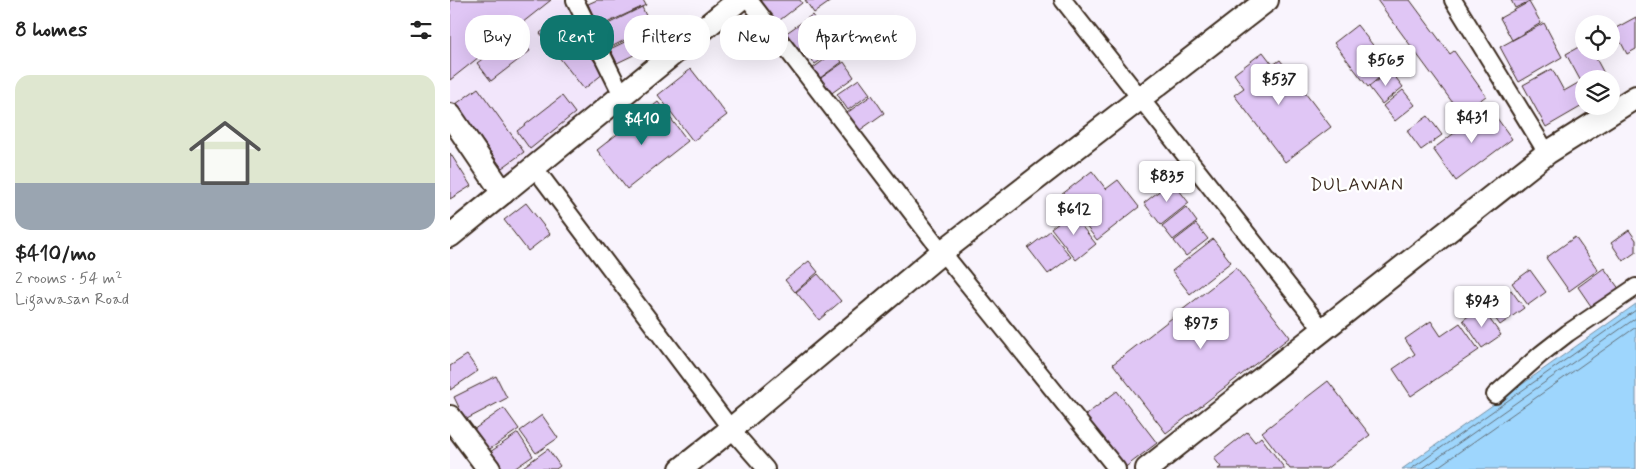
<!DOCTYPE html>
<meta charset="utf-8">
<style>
:root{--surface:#fff;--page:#f2f2f2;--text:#222;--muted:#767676;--line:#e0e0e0;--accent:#0f766e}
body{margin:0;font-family:Mynerve,sans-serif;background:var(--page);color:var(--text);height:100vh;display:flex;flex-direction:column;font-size:19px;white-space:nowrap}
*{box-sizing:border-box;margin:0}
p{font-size:16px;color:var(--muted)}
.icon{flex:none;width:28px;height:28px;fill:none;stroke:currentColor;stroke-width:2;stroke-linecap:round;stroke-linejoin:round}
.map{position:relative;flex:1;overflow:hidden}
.panel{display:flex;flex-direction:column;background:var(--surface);width:450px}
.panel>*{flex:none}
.banner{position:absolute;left:15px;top:15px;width:475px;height:45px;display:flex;gap:10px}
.buttons{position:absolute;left:1125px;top:15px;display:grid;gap:10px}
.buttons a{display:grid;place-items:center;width:45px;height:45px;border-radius:50%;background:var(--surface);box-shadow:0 5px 20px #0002;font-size:25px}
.price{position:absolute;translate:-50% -42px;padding:0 11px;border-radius:5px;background:#fff;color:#222;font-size:16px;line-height:32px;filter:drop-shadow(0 1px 2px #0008)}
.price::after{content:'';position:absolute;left:50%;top:30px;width:15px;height:11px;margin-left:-8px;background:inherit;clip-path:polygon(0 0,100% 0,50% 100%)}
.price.on{background:var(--accent);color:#fff}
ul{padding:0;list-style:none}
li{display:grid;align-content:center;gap:10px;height:265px;padding:0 15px}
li+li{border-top:1px solid var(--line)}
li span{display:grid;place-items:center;height:155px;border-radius:15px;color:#555}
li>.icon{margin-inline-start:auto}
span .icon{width:90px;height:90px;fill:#fffc;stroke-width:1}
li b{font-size:21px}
h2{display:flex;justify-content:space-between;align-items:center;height:60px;padding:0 15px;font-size:21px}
.pill{padding:0 18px;border-radius:20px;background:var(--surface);box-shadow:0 5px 20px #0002;font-size:18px;line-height:45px}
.pill.on{background:var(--accent);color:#fff}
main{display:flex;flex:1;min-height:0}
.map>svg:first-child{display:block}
.built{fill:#f2e6fb}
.water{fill:#9ed6fd;stroke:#7691a4}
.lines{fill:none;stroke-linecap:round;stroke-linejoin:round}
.shore{stroke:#636f77;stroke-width:1}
.building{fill:#e0c6f5;stroke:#3b2a1e}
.street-casing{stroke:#3b2a1e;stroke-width:20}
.secondary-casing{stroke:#3b2a1e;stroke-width:26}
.street{stroke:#fff;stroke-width:16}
.secondary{stroke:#fff;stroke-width:22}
.labels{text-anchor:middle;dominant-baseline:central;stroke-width:5;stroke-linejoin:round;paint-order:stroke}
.quarter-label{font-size:18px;letter-spacing:1px;fill:#3b2a1e;stroke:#fff}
</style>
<main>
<section class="panel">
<h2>8 homes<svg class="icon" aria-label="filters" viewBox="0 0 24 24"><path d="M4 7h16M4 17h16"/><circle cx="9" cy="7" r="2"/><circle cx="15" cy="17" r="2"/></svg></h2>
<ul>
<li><span style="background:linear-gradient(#dfe7d0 70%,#9aa5b1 0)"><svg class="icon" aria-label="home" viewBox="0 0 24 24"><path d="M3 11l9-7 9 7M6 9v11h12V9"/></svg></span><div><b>$410/mo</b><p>2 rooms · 54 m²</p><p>Ligawasan Road</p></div></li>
</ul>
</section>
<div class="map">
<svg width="1186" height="469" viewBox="0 0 1186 469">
<rect width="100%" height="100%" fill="#f9f4fd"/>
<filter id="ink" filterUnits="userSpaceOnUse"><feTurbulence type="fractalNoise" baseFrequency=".02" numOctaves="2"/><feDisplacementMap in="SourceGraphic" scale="10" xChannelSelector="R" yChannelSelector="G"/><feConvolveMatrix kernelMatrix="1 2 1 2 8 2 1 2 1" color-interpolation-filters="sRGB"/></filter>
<g filter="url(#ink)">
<polygon class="built" points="0,0 114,0 161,90 52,178 0,101"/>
<polygon class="water" points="1186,304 1186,469 952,469"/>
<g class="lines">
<g class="shore">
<polyline points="961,469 1186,310"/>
<polyline points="972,469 1186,318"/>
<polyline points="985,469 1186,327"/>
</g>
</g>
<g class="building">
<polygon points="0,0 101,0 0,80"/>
<polygon points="147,0 193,0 196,5 148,27 138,4"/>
<polygon points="309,0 350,0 352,3 326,23"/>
<polygon points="355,0 380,0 381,1 364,13"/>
<polygon points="927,0 960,0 1000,54 1004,51 1036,96 1011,114"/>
<polygon points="1061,0 1082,0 1065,8"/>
<polygon points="1079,2 1091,23 1062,40 1050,18"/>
<polygon points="192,7 201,27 159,48 150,28"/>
<polygon points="362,15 374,32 347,51 335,34"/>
<polygon points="1186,17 1186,49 1177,54 1164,29"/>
<polygon points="110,18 154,73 134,89 90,33"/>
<polygon points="1094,23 1112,57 1069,82 1050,47"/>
<polygon points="407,25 418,42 395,58 384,41"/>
<polygon points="907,25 941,68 918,87 884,43"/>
<polygon points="204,28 211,42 167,63 160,49"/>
<polygon points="67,33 80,51 41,81 27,63"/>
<polygon points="376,33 387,49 365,64 354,49"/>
<polygon points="1134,44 1134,51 1142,51 1157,79 1134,79 1134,87 1116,54"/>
<polygon points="385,52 392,62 366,81 359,71"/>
<polygon points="813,52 823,65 830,60 881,127 835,162 784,95 794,88 784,74"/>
<polygon points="394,62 404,77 379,95 368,80"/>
<polygon points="241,69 277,115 243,141 208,95"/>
<polygon points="1102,69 1114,91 1128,83 1134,92 1134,105 1096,127 1073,85"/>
<polygon points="940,70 953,87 932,104 919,87"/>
<polygon points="409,79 420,94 398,110 387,94"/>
<polygon points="28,88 74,152 52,168 6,104"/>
<polygon points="953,90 965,105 945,121 933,106"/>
<polygon points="422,95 434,113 406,133 394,115"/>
<polygon points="112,96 125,113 80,149 67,131"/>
<polygon points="208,102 238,141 177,189 147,150"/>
<polygon points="1039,107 1062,139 1006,181 983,149"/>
<polygon points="978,116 992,135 971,150 957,131"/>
<polygon points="0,153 21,186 0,199"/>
<polygon points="642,171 656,189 668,180 689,207 647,240 611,195"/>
<polygon points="722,181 739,203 711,225 694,203"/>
<polygon points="76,203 100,234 78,251 54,220"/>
<polygon points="736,207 747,222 723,240 712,226"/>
<polygon points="621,213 646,244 626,260 601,228"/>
<polygon points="746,224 758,239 736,256 724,241"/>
<polygon points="1179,230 1186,240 1186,252 1173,261 1161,243"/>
<polygon points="600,231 621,257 598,274 578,248"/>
<polygon points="1125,237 1148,270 1119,291 1096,258"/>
<polygon points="763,239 781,262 740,294 722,271"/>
<polygon points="359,261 368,272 345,292 335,280"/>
<polygon points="786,268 840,337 716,433 663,364"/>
<polygon points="1154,268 1170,290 1143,309 1128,287"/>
<polygon points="1080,270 1096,292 1078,305 1062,283"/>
<polygon points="368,274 391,301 369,320 346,292"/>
<polygon points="1061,290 1074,308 1050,325 1037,307"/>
<polygon points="1031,307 1051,335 1032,348 1013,320"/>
<polygon points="981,321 991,336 1010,323 1029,350 961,396 943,369 965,354 955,339"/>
<polygon points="17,355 28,371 0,390 0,366"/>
<polygon points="46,376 57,398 15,420 4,397"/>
<polygon points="878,381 920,435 876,469 840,469 812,432"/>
<polygon points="667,391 707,443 673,469 633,417"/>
<polygon points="54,408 69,429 37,451 23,430"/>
<polygon points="92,415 108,438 86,453 70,431"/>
<polygon points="797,432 805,442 811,437 835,469 768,469 771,467 764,458"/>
<polygon points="68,433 83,456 64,469 52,469 40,452"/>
<polygon points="98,449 110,466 106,469 70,469"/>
</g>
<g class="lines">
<defs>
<g id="street">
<polyline points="125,0 172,95"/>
<polyline points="299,0 492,252 667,469"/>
<polyline points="613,0 873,330"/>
<polyline points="1003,0 1097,153"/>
<polyline points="84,167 281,429 316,469"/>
<polyline points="1045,395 1091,354 1118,333 1186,287"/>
</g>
<g id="secondary">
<polyline points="0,115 53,193"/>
<polyline points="0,236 289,0"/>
<polyline points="0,417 39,469"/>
<polyline points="231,469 281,429 492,252 817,0"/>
<polyline points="697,469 1097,153 1186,97"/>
</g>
</defs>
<use href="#street" class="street-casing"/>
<use href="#secondary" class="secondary-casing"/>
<use href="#street" class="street"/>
<use href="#secondary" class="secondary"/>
</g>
</g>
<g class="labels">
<g class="quarter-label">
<text x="907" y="185">DULAWAN</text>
</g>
</g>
</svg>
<div class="buttons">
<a><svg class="icon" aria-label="locate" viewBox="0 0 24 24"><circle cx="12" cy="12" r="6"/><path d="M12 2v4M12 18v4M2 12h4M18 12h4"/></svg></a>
<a><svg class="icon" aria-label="layers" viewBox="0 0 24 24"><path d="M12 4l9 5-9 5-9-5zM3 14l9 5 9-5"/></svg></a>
</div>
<b class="price" style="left:936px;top:87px">$565</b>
<b class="price" style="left:829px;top:106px">$537</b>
<b class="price" style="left:1022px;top:144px">$431</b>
<b class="price on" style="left:192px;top:146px">$410</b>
<b class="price" style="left:717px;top:203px">$835</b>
<b class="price" style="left:624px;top:236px">$612</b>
<b class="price" style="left:1032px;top:328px">$943</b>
<b class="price" style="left:751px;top:350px">$975</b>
<div class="banner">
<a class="pill">Buy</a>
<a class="pill on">Rent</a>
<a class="pill">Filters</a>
<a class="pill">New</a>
<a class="pill">Apartment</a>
</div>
</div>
</main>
